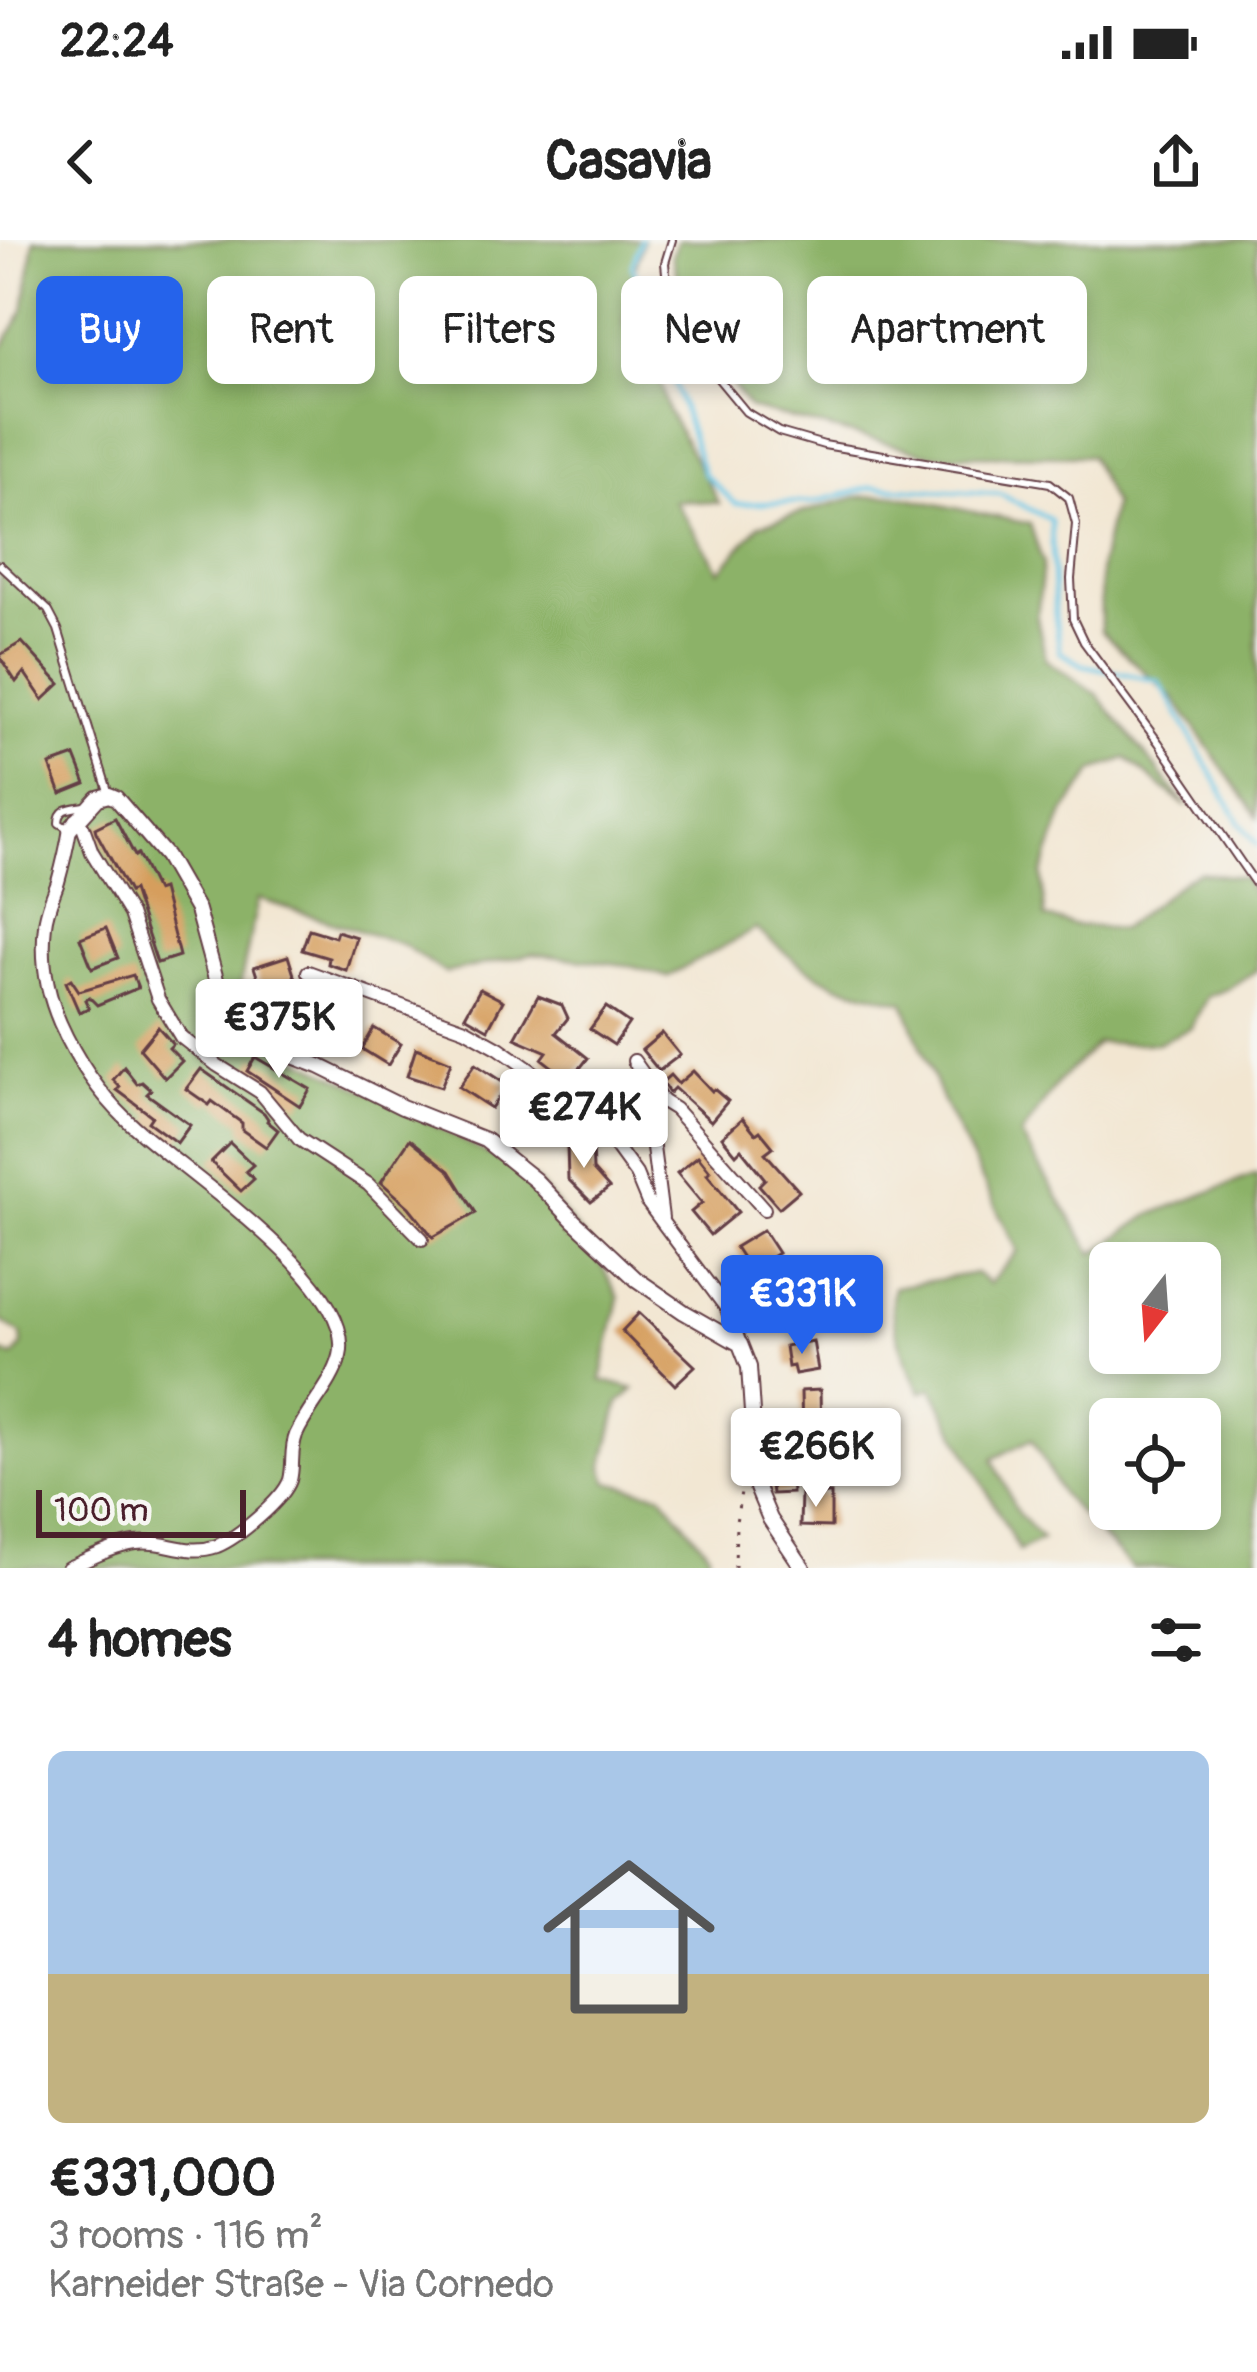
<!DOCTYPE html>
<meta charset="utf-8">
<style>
:root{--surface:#fff;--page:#f6f6f6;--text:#222;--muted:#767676;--accent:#2563eb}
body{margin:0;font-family:Pangolin,sans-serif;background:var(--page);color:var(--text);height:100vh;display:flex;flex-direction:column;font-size:45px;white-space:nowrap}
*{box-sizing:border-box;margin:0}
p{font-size:39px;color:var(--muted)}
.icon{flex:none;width:66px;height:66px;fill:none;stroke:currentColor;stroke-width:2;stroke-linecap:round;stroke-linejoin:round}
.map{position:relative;height:1328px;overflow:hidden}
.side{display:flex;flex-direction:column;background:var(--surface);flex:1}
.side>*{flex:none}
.guide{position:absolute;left:36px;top:36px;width:1185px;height:108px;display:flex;gap:24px}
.needle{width:78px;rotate:197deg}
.controls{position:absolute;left:1089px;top:1002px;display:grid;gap:24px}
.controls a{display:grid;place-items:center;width:132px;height:132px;border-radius:18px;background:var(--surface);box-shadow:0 6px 18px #0003;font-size:60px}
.scale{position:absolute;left:36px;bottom:30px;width:210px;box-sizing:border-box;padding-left:12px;border:6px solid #4a1f2b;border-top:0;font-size:33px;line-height:42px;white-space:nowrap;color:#4a1f2b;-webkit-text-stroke:9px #f6f6f2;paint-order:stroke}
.price{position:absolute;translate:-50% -102px;padding:0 27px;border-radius:12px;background:#fff;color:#222;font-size:39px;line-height:78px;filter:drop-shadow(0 3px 6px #0008)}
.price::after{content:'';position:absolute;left:50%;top:72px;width:36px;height:27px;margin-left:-18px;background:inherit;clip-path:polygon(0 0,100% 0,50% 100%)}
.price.active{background:var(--accent);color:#fff}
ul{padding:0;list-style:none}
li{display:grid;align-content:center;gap:24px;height:636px;padding:0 48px}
li span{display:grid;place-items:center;height:372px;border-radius:18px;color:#555}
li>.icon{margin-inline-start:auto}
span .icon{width:216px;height:216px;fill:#fffc;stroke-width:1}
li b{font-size:51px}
h2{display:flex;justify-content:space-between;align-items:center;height:144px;padding:0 48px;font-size:51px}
.chip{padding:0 42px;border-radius:18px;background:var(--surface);box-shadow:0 6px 18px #0003;font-size:42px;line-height:108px}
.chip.active{background:var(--accent);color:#fff}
.status{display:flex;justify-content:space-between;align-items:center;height:84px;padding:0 60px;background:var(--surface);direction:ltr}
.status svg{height:33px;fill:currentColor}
header{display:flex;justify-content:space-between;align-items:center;height:156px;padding:0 48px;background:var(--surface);font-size:54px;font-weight:700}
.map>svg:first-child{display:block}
.forest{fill:#8cb268;stroke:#6b684a;stroke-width:3;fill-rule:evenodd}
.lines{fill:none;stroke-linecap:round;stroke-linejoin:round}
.stream{stroke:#67c6e5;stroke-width:4.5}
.building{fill:#d69e5d}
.service-casing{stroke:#633d44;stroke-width:10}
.minor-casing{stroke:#633d44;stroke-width:16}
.tertiary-casing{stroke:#633d44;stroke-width:18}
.path{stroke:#633d44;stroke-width:3;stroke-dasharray:3 9;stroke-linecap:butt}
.service{stroke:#fff;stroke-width:6}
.minor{stroke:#fff;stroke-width:12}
.tertiary{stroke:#fff;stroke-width:14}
</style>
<div class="status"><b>22:24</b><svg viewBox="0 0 49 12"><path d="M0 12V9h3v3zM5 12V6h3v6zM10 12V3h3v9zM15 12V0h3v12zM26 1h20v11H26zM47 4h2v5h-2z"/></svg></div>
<header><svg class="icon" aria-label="back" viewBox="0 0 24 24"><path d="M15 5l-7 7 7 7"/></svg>Casavia<svg class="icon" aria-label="share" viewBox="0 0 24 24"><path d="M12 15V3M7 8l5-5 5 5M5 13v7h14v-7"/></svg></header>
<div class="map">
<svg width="1257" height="1328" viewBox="0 0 1257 1328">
<rect width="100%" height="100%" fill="#f6f6f2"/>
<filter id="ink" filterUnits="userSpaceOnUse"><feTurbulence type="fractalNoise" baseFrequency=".00833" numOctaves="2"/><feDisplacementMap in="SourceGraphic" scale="24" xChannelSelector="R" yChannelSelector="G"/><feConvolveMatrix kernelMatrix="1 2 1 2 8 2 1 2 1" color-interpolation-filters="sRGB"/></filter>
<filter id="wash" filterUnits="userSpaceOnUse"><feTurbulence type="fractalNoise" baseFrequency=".004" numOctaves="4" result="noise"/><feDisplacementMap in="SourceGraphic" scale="48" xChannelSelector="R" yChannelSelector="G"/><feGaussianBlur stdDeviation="2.7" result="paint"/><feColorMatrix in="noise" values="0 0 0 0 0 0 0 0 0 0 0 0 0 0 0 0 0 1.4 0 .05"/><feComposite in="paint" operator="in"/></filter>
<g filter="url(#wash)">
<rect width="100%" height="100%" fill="#f2e6d1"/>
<g class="forest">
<path d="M34,0H643L627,56L624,84L651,112L668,171L719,263L674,260L720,331L759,285L856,257L895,255L1030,284L1043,324L1037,378L1046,420L1097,454L1187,567L1126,518L1094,531L1064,573L1042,634L1045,677L1072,685L1121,689L1187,638L1199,632L1244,638L1257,661V730L1227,749L1207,757L1191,788L1157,803H1098L1058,842L1021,896L1093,1014L1149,975L1257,934V1328H1132L1062,1255L1032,1199L993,1219L1017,1272L1042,1299L1019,1311L932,1148L921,1152C907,1124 885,1078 894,1047L976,1033L989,1044L1018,1011L942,860L904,762L837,745L801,725L756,689L667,737L627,725L533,714L445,733L402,704L258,659L237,760L293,816L392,862L535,940L593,1008L619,1058L601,1140L634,1149L619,1163L603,1227L608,1242L661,1254L709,1313L708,1328H0V1112L13,1117L22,1106L21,1094L0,1080V112L24,70ZM1110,1023H1200V1113H1110ZM1110,1179H1200V1269H1110Z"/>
<polygon points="678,0 1257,0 1257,576 1175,460 1101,391 1100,326 1113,264 1090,216 934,215 749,168 689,81 672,16"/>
</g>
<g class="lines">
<polyline class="stream" points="641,0 632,25 649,65 704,234 736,264 814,262 873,247 1000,254 1051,280 1055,376 1060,412 1083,425 1159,441 1239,581 1257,605"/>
</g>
<g id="blocks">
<g class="building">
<polygon points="22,402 60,444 43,460 24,432 16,442 0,417 0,415"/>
<polygon points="75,516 86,544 61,554 50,525"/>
<polygon points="115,578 135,616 138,614 156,651 162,649 179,716 157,723 133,650 129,652 96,592 95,588"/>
<polygon points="106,688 118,718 92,728 80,698"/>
<polygon points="309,689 335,697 337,691 356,697 346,730 328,724 329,718 302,710"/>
<polygon points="288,716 303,763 269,774 254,727"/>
<polygon points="133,735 138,748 97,765 89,757 85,760 89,768 79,772 66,742 71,739 79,751"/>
<polygon points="480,749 503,761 488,789 465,776"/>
<polygon points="538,756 562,765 568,778 556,793 588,818 570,841 542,819 547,812 515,798"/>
<polygon points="319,759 354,777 342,800 307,782"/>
<polygon points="606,767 629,783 614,805 590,789"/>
<polygon points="158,787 173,804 169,808 182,821 165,838 140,809"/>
<polygon points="374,788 401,804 388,825 362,809"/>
<polygon points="662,793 680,815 659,831 642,810"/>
<polygon points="416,808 451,822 441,847 407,836"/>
<polygon points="255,817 310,849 300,866 247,831"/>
<polygon points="475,824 507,845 491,868 459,847"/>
<polygon points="124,827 137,844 142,842 151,850 147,854 190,885 177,903 148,882 152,876 117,850 120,847 113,840"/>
<polygon points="201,829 264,873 268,879 267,881 278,890 266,907 242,890 242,883 212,861 209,865 186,849"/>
<polygon points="693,831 712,851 714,849 728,861 711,881 674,848 669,853 662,842 670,835 678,844"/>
<polygon points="613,842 638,871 616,890 591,861"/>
<polygon points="525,860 548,881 526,904 503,882"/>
<polygon points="743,878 756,894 760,891 773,907 765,913 799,951 779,968 759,945 765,939 741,909 736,914 722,897"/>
<polygon points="410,899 450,931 476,973 433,997 409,967 381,942"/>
<polygon points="230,903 253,925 246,931 254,939 241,951 211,922"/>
<polygon points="567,904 592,904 593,930 609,948 591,962 568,939"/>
<polygon points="698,916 710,931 707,934 738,972 710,995 691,972 702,963 677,933"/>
<polygon points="763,990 778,1013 750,1030 735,1007"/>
<polygon points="639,1073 695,1126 675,1145 622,1091"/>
<polygon points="813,1101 818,1130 795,1134 793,1126 788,1127 785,1106"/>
<polygon points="820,1150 821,1194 802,1194 801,1151"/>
<polygon points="789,1214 792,1253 772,1254 768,1215"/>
<polygon points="801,1253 831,1254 831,1287 800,1286"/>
</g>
</g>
</g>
<g filter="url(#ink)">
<use href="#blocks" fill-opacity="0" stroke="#633d44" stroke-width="3"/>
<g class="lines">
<defs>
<g id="service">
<polyline points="672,0 665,23 669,64 717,137 746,172 779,192 824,205 1050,243 1069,258 1076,284 1071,339 1073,379 1084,402 1159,503 1257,646"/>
<polyline points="0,325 48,370 58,389 108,551"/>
<path d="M67,588L59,583C59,567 73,568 86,566"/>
</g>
<g id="minor">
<polyline points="76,580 83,587 92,612 130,674 158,759 181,797 217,825 260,852 299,899 368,944 422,999"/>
<polyline points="308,732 465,789 499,808 582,867 612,901 636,934 648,963 727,1069 740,1104"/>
<polyline points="634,821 662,861"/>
<polyline points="662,978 648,868 662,861 675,869 764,969"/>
<path d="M68,1328C89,1319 113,1306 136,1303C165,1299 185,1317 217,1306C237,1298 283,1260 290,1240C294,1225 290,1210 296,1195C308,1168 333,1144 340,1116C358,1042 174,927 127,880C99,853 76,819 60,783C47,753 41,719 45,685C46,671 53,656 58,642C63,624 67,607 70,589"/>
</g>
<polyline id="tertiary" points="70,589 98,558 109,555 116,558 166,616 197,670 224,769 236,789 259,803 319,826 402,867 485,900 535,940 574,981 636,1039 684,1072 740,1104 749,1127 757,1248 770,1279 803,1328"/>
</defs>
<use href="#service" class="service-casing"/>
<use href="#minor" class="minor-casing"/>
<use href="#tertiary" class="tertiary-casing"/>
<polyline class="path" points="735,1328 736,1282 742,1246"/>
<use href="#service" class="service"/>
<use href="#minor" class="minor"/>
<use href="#tertiary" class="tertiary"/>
</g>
</g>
</svg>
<div class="controls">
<a><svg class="needle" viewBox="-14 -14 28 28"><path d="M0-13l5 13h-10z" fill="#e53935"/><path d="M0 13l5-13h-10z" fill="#767676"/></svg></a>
<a><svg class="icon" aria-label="locate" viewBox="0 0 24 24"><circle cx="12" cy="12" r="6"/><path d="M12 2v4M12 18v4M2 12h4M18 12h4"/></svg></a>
</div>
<div class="scale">100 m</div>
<b class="price" style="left:279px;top:841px">€375K</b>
<b class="price" style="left:584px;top:931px">€274K</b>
<b class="price active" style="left:802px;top:1117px">€331K</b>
<b class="price" style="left:816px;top:1270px">€266K</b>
<div class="guide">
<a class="chip active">Buy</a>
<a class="chip">Rent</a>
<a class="chip">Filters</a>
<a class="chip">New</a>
<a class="chip">Apartment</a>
</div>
</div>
<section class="side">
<h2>4 homes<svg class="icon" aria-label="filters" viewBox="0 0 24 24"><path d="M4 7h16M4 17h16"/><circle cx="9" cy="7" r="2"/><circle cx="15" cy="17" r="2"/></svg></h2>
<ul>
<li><span style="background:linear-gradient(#a9c7e8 60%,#c2b280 0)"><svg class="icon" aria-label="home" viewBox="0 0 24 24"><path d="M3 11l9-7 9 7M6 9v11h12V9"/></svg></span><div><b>€331,000</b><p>3 rooms · 116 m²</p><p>Karneider Straße - Via Cornedo</p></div></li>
</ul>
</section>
